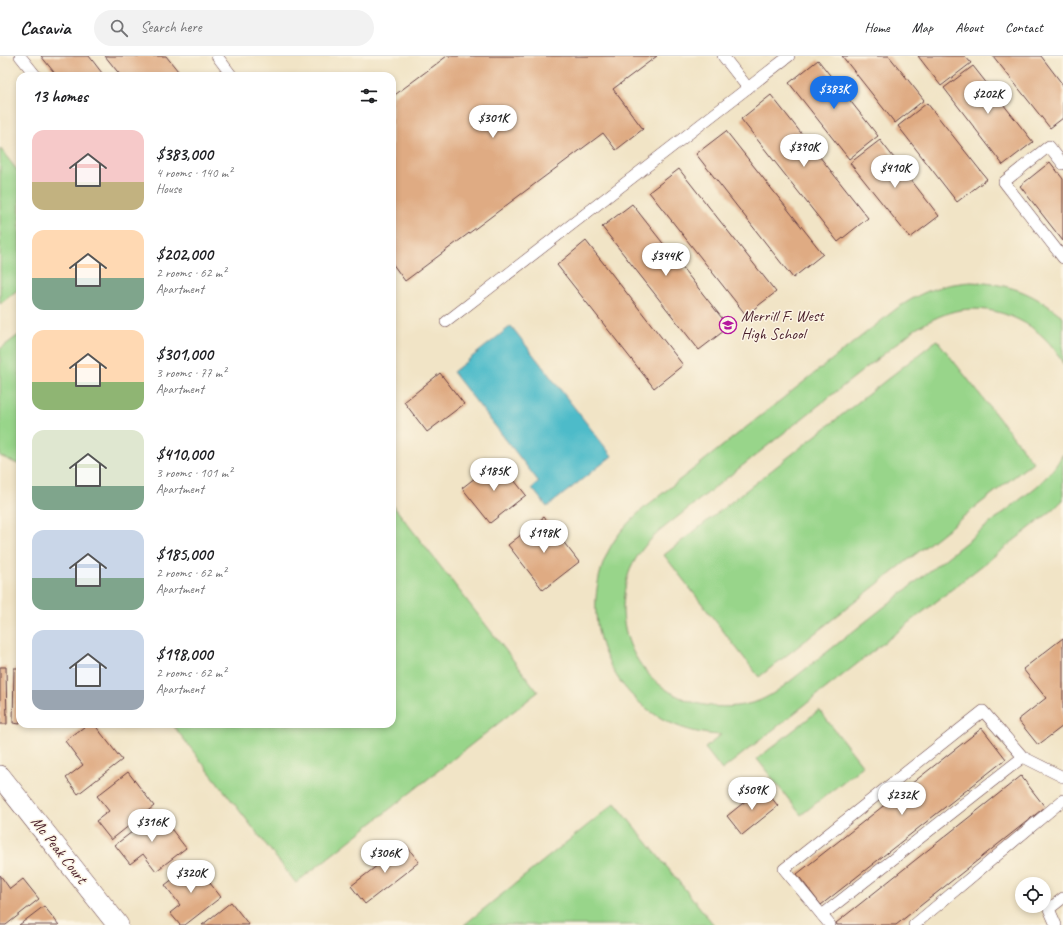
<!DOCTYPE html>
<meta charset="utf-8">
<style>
:root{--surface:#fff;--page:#f2f2f2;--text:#202124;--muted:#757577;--line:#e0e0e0;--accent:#1a73e8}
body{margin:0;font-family:Caveat,sans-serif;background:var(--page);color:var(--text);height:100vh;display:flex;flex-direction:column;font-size:15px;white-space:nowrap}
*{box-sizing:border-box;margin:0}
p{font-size:13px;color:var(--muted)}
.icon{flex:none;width:22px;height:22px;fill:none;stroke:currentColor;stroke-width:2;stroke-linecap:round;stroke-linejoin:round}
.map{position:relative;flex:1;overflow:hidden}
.sheet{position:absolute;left:16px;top:16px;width:380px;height:656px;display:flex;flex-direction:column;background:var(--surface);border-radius:12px;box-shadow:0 2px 6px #0003}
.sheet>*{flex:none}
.tools{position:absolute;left:1015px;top:821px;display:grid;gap:8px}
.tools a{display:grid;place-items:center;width:36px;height:36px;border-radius:50%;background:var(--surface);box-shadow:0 2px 6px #0003;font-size:20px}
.price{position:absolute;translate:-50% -34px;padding:0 9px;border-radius:14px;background:#fff;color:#222;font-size:13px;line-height:26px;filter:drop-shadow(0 1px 2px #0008)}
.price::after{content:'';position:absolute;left:50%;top:24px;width:12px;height:9px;margin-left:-6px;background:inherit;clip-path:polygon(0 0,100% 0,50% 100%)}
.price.on{background:var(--accent);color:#fff}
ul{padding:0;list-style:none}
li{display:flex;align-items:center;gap:12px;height:100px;padding:0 16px}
li span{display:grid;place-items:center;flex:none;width:112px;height:80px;border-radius:12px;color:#555}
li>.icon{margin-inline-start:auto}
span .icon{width:48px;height:48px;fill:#fffc;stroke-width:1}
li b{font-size:17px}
h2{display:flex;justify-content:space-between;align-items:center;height:48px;padding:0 16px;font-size:17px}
header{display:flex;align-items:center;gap:24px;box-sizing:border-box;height:56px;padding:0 20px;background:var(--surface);border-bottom:1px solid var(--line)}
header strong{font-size:19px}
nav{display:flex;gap:22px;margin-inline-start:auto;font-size:14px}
.search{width:280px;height:36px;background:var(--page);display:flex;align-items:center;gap:10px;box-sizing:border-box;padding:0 14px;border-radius:22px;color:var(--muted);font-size:15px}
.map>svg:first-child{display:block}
.green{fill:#98d58a;stroke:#717a5a}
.water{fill:#4ebbc9;stroke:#4c6d7a}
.building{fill:#dfab83}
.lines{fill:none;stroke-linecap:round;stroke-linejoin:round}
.service-casing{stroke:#633d42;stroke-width:12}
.minor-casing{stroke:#633d42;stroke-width:22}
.service{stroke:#fff;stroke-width:11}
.minor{stroke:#fff;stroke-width:21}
.labels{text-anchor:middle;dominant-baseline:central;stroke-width:3;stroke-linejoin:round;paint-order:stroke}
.poi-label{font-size:16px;fill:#4a1f2b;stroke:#fcf5e5;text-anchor:start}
.street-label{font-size:16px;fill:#4a1f2b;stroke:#fcf5e5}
</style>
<header>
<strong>Casavia</strong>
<div class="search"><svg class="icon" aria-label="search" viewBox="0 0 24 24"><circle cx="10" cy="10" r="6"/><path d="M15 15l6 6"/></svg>Search here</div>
<nav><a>Home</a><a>Map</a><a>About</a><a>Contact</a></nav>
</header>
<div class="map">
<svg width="1063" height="869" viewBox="0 0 1063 869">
<rect width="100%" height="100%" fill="#fcf5e5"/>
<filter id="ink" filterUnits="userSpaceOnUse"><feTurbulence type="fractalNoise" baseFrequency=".025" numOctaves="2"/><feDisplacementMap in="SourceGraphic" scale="8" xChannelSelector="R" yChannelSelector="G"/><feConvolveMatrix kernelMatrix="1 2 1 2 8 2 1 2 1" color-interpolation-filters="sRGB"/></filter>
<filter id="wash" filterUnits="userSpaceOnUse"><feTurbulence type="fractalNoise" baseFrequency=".012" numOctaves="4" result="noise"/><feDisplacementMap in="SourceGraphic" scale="16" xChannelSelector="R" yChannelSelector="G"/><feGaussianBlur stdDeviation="0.9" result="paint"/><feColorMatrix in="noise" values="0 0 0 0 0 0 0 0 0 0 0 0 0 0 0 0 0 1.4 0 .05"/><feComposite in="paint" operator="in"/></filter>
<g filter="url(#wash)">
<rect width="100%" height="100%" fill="#f1e4c6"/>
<g class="green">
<polygon points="0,92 20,118 20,232 0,248"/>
<path d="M970,226C1010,228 1030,235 1062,260L1063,262V308C1045,269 997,246 955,255C940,259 927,266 914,274L661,474C648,485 637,498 630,514C625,527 623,542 623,556C626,622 689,664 752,647C764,644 774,637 784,630L1036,431C1047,421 1056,411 1063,398V444L1054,453L722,714L705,692L721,679C633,676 573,588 604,505C612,483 627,467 644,452L896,253C923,235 938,229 970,226Z"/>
<polygon points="20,278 20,409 0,400 0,293"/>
<polygon points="937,284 1033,406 759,621 664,499"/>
<polygon points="392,448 538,636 296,827 172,668 392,668"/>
<polygon points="819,654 863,710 801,759 757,703"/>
<polygon points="615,747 714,869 464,869"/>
</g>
<polygon class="water" points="511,270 612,400 547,451 532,432 539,426 453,316"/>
<g id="blocks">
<g class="building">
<polygon points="41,0 89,0 102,17 98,20 57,20"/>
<polygon points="105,0 166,0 182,20 121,20"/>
<polygon points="447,0 657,0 613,33 643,73 616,94 603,77 405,225 392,207 392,41"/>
<polygon points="842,0 889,0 924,44 895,67"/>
<polygon points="918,0 965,0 971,7 941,30"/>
<polygon points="993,0 1041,0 1063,29 1063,62 1050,72"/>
<polygon points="818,4 878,80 849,103 789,27"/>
<polygon points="973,10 1033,86 1003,109 944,32"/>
<polygon points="771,39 868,162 838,186 741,63"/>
<polygon points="927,47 987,123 957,146 898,70"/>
<polygon points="726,75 823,198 793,222 696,98"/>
<polygon points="880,84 939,160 910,182 850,107"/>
<polygon points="1050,106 1063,123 1063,185 1020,130"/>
<polygon points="679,113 776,236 746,259 649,136"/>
<polygon points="632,148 729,271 699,294 602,171"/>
<polygon points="586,185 683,309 654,332 557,209"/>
<polygon points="440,317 464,348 427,376 404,346"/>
<polygon points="498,404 526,439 490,467 462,432"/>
<polygon points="544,461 579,506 543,534 508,489"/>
<polygon points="1063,582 1063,670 1038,689 1018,664 1046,642 1023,613"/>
<polygon points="0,611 6,611 7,668 0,668"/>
<polygon points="14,612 20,612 20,668 13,667"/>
<polygon points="88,668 94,668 122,704 78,738 66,722 83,709 65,685"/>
<polygon points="982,672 1006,703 821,849 797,818"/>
<polygon points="128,716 154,750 111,784 96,765 109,755 97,740"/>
<polygon points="1021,720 1045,751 896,869 837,869 836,867"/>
<polygon points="763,731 778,750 742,779 727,760"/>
<polygon points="158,756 186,792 156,815 143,798 130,808 115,789"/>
<polygon points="405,788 419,806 365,848 351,830"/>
<polygon points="194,807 221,841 185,869 180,869 170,857 180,849 165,829"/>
<polygon points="0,819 10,833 23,823 39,843 6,869 0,869"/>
<polygon points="231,846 249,869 202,869"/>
<polygon points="44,850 59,869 19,869"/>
</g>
</g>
</g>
<g filter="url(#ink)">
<use href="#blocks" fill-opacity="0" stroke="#633d42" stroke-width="1"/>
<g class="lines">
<defs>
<g id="service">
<polyline points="20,0 36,20"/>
<polyline points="217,0 232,20"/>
<polyline points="723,0 748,32"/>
<polyline points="1063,108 1049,90 1004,126 1063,202"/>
<polyline points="446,266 789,0"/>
<polyline points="822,859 1023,701"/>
<polyline points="830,869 784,813 983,655 1023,701 1063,721"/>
<polyline points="914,869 1063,744"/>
<polyline points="1056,869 1049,853 1063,842"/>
</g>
<polyline id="minor" points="0,720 118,869"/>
</defs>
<use href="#service" class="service-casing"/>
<use href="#minor" class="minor-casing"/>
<use href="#service" class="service"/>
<use href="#minor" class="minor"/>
</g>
</g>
<defs>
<symbol id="school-ring" viewBox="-11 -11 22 22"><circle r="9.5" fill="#fcf5e5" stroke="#b5179e" stroke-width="1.5"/><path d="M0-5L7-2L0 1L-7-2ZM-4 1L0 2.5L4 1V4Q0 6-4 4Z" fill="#b5179e"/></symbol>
</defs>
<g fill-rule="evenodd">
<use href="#school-ring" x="718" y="259" width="20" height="20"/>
</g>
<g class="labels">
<g class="poi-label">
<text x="741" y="260">Merrill F. West<tspan x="741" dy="18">High School</tspan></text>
</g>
<g class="street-label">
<text transform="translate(59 794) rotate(52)">Mc Peak Court</text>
</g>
</g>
</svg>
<div class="tools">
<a><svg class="icon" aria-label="locate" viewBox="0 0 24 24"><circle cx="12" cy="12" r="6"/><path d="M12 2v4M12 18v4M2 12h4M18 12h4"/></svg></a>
</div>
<b class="price on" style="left:834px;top:54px">$383K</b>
<b class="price" style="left:988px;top:59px">$202K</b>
<b class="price" style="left:493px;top:83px">$301K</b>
<b class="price" style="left:804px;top:112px">$390K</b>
<b class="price" style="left:895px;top:133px">$410K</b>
<b class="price" style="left:666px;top:221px">$344K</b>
<b class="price" style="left:494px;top:436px">$185K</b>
<b class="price" style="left:544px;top:498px">$198K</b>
<b class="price" style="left:752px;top:755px">$509K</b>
<b class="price" style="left:902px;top:760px">$232K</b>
<b class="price" style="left:152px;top:787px">$316K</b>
<b class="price" style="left:385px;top:818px">$306K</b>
<b class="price" style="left:191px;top:838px">$320K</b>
<section class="sheet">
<h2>13 homes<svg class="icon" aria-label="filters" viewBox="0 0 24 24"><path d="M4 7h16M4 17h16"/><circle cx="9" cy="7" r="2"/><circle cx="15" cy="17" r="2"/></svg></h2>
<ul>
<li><span style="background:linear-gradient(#f6c9c9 65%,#c2b280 0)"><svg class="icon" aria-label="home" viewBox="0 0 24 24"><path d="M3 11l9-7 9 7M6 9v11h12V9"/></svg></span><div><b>$383,000</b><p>4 rooms · 140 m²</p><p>House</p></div></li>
<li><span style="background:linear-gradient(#ffd9b3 60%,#7fa58c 0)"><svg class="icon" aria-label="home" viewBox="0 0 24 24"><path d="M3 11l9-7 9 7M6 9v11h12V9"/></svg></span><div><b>$202,000</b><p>2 rooms · 62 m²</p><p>Apartment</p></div></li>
<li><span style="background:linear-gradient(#ffd9b3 65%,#8fb573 0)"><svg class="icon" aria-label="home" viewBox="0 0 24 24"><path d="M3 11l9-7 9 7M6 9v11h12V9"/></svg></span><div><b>$301,000</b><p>3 rooms · 77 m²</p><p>Apartment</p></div></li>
<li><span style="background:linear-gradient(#dfe7d0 70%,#7fa58c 0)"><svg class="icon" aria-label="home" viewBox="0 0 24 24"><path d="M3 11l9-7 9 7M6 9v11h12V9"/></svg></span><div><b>$410,000</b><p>3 rooms · 101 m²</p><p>Apartment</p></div></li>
<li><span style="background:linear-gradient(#c9d6e8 60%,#7fa58c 0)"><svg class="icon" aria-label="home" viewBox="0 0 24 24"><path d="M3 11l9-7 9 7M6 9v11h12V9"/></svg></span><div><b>$185,000</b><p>2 rooms · 62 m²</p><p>Apartment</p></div></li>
<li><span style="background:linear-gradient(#c9d6e8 75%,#9aa5b1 0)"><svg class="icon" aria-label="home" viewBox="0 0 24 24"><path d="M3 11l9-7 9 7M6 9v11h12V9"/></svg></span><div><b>$198,000</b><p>2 rooms · 62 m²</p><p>Apartment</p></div></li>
</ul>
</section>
</div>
